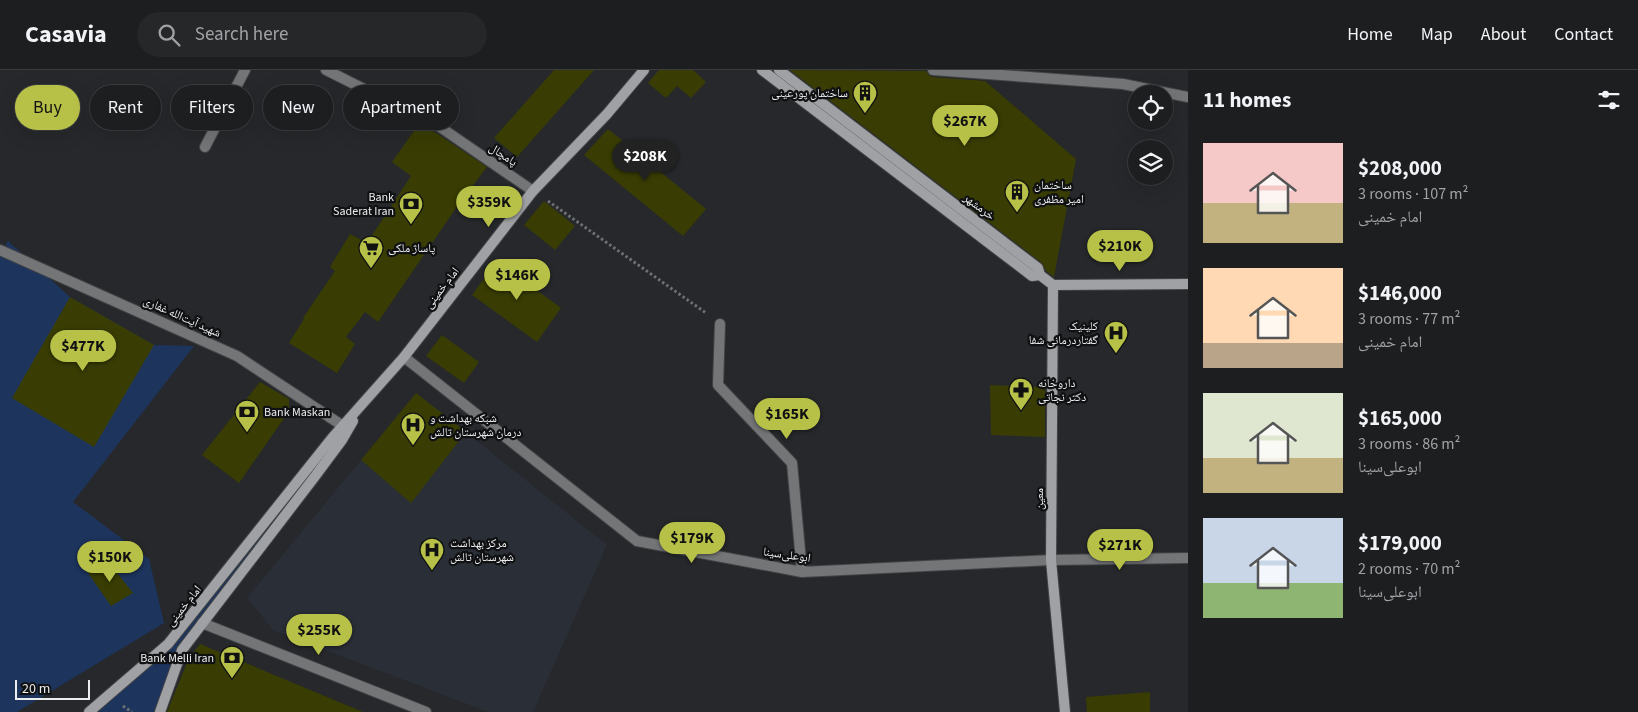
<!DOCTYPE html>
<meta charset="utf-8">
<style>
:root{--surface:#1c1e20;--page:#252729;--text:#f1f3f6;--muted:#a0a2a5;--line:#3a3c3e;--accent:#b7c148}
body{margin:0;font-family:"Source Sans 3","Noto Naskh Arabic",sans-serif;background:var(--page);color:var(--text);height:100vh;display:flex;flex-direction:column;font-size:19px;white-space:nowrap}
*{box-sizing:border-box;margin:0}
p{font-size:16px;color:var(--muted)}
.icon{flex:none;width:28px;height:28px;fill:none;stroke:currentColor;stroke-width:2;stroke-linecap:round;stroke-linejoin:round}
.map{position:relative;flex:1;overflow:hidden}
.side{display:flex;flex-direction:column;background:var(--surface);width:450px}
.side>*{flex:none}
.top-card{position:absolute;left:15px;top:15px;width:475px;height:45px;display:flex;gap:10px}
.buttons{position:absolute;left:1128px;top:15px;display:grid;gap:10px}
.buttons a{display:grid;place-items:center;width:45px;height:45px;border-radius:50%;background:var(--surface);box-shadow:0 5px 20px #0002,0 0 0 1px var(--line);font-size:25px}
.scale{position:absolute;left:15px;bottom:12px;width:75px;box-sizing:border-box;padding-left:5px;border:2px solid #ecedef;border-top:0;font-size:14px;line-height:18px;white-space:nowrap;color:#ecedef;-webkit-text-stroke:4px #101112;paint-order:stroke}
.price{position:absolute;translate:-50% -42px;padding:0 11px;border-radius:18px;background:var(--accent);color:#111;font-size:16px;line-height:32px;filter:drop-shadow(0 1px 2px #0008)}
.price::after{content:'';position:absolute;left:50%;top:30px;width:15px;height:11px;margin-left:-8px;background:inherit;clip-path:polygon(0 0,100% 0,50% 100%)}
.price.selected{background:#222;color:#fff}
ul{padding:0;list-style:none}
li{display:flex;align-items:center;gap:15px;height:125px;padding:0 15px}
li span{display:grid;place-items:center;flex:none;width:140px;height:100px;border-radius:0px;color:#555}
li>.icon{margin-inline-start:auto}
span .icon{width:60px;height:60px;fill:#fffc;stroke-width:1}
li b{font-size:21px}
h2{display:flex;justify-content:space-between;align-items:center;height:60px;padding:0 15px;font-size:21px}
.chip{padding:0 18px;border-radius:22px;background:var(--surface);box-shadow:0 5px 20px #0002,0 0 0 1px var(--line);font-size:18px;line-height:45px}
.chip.selected{background:var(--accent);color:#111}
header{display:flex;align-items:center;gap:30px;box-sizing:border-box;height:70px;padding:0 25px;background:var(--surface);border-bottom:1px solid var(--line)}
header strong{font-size:24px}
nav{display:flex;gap:28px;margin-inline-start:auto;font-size:18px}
.search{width:350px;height:45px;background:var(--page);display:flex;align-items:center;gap:12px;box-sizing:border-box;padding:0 18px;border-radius:28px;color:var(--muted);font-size:19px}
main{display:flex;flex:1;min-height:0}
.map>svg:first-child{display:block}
.built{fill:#2a2e37}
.green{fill:#1d345d}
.building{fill:#393d03}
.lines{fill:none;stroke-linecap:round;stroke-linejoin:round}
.street-casing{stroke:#424446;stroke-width:12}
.secondary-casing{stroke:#424446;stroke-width:12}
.path{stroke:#6e7072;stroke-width:3;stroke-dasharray:2.5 2.5;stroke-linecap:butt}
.street{stroke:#747577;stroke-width:10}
.secondary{stroke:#a0a1a4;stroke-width:10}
.labels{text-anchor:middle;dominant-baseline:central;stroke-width:4.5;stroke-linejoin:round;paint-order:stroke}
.poi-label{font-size:12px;fill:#ecedef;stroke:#101112;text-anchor:start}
.street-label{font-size:12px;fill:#ecedef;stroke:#101112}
</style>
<header>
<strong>Casavia</strong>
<div class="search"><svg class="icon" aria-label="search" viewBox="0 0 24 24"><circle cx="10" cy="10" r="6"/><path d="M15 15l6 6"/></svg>Search here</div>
<nav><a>Home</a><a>Map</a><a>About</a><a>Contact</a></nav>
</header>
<main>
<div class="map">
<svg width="1188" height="642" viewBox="0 0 1188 642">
<rect width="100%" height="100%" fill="#26282b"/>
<polygon class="built" points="466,362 607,475 533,642 488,642 273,560 247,528 361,390 411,432"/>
<g class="green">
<polygon points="8,171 70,227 154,275 194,276 73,432 149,489 164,553 17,642 0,642 0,185"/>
<polygon points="360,338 182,580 160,642 89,642 168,574"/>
</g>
<g class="building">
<polygon points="554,0 594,0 517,87 494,68"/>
<polygon points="659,0 693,0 706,12 691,28 677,16 666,28 648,13"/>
<polygon points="790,0 926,1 929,5 932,7 985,11 1076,89 1054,207 1046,201 1042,193"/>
<polygon points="419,54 436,63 487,97 456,138 378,252 365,242 346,267 355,274 337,303 289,273 304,249 303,248 335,201 330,197 350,164 367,173 411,106 392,92"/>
<polygon points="608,59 706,139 683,166 584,85"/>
<polygon points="544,131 575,156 555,180 524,155"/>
<polygon points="497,191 561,238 537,272 472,225"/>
<polygon points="70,227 154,275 94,377 12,328"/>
<polygon points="442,265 479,292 464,313 426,286"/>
<polygon points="260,312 289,329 289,341 239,413 202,385"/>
<polygon points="990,315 1045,317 1045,367 991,365"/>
<polygon points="416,323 466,362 411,433 361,390"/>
<polygon points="107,490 133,523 111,536 88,503"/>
<polygon points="200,574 363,642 167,642 189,588"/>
<polygon points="1150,622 1150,642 1087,642 1086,627"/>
</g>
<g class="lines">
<defs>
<g id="street">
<polyline points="326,0 440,57 533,121"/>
<polyline points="933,0 1123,14 1188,27"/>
<polyline points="205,77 245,0"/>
<polyline points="0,180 237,286 343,356"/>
<polyline points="720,254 718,315 792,393 802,502"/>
<polyline points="404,287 637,471 802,502 1051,490 1188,488"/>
<polyline points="202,553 426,642"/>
</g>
<g id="secondary">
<polyline points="762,0 1032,206 1040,205"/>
<polyline points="779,0 1038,198 1040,205 1053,215 1188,214"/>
<polyline points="1053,215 1051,490 1065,642"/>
<polyline points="89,642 168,574 332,368 404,287 533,121 607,44 644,0"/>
<polyline points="160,642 182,580 316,405 342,370 353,351"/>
</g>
</defs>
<use href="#street" class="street-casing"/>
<use href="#secondary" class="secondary-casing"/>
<g class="path">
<polyline points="548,131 706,243"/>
<polyline points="123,636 132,642"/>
</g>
<use href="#street" class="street"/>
<use href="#secondary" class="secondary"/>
</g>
<defs>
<symbol id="building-pin" viewBox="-11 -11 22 30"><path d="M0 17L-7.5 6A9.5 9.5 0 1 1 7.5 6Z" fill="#b7c148" stroke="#101112"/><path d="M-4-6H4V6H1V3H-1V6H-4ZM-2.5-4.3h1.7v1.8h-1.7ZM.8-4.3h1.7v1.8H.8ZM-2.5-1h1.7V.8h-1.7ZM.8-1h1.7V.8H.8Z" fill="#111"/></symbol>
<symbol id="bank-pin" viewBox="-11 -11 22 30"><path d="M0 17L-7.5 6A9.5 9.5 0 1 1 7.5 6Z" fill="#b7c148" stroke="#101112"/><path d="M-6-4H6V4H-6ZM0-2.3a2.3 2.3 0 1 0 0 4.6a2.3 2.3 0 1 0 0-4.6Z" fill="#111"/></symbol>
<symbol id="supermarket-pin" viewBox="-11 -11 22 30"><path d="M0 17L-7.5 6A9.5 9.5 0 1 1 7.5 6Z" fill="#b7c148" stroke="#101112"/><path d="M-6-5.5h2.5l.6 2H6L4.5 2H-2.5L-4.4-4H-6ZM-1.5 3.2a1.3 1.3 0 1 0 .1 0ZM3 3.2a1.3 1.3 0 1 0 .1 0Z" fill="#111"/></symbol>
<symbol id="hospital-pin" viewBox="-11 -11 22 30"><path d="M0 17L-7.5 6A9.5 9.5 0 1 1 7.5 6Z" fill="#b7c148" stroke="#101112"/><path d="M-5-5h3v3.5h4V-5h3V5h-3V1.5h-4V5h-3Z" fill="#111"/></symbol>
<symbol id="pharmacy-pin" viewBox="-11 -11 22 30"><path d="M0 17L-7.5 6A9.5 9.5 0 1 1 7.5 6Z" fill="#b7c148" stroke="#101112"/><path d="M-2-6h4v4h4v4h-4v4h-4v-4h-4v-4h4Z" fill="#111"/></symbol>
</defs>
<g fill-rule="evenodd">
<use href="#building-pin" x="851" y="9" width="28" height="38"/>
<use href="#building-pin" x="1003" y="108" width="28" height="38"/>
<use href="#bank-pin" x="397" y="120" width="28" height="38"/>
<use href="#supermarket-pin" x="357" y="164" width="28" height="38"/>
<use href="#hospital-pin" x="1102" y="249" width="28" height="38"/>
<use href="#pharmacy-pin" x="1007" y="306" width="28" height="38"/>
<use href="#bank-pin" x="233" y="328" width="28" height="38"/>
<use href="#hospital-pin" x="399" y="341" width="28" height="38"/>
<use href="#hospital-pin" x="418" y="466" width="28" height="38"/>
<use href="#bank-pin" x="218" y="574" width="28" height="38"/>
</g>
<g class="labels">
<g class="poi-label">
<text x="848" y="23" text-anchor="end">ساختمان پورعینی</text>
<text x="1034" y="115">ساختمان<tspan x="1034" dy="14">امیر مظفری</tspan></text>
<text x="394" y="127" text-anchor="end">Bank<tspan x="394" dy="14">Saderat Iran</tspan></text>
<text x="388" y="178">پاساژ ملکی</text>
<text x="1098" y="256" text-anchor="end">کلینیک<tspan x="1098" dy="14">گفتاردرمانی شفا</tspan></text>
<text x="1038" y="313">داروخانه<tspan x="1038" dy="14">دکتر نجاتی</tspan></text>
<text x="264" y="342">Bank Maskan</text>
<text x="430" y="348">شبکه بهداشت و<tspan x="430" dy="14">درمان شهرستان تالش</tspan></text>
<text x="450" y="473">مرکز بهداشت<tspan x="450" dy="14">شهرستان تالش</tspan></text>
<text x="214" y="588" text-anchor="end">Bank Melli Iran</text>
</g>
<g class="street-label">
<text transform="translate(503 85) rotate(34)">پامچال</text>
<text transform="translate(979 137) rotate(37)">خرمشهر</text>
<text transform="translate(442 218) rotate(-52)">امام خمینی</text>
<text transform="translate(182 247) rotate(24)">شهید آیت‌الله غفاری</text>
<text transform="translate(1039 429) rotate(-90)">معین</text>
<text transform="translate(787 485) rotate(8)">ابوعلی‌سینا</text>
<text transform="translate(184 536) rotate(-51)">امام خمینی</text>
</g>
</g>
</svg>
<div class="buttons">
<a><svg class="icon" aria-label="locate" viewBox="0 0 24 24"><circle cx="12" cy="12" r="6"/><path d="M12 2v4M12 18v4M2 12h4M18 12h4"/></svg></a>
<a><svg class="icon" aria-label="layers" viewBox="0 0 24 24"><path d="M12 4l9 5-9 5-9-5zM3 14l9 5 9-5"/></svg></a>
</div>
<div class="scale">20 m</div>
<b class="price" style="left:965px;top:77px">$267K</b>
<b class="price selected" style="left:645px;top:112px">$208K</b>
<b class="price" style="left:489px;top:158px">$359K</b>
<b class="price" style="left:1120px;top:202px">$210K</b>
<b class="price" style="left:517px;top:231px">$146K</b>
<b class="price" style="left:83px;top:302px">$477K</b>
<b class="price" style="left:787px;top:370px">$165K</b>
<b class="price" style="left:692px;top:494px">$179K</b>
<b class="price" style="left:1120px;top:501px">$271K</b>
<b class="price" style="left:110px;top:513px">$150K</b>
<b class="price" style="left:319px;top:586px">$255K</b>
<div class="top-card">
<a class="chip selected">Buy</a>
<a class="chip">Rent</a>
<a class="chip">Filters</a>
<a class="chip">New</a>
<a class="chip">Apartment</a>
</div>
</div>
<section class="side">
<h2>11 homes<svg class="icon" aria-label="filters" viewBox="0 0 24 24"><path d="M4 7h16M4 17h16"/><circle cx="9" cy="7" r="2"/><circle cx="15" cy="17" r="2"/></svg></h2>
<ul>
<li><span style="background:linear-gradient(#f6c9c9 60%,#c2b280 0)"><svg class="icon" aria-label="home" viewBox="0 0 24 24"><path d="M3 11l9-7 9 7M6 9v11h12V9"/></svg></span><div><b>$208,000</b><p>3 rooms · 107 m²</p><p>امام خمینی</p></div></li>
<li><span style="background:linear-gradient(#ffd9b3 75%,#b9a48a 0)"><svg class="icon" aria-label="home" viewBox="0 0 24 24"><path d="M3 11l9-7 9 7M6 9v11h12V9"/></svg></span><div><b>$146,000</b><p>3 rooms · 77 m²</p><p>امام خمینی</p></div></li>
<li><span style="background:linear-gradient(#dfe7d0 65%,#c2b280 0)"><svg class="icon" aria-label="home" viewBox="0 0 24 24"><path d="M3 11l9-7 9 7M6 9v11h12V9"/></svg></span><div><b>$165,000</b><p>3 rooms · 86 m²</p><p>ابوعلی‌سینا</p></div></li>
<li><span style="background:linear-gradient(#c9d6e8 65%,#8fb573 0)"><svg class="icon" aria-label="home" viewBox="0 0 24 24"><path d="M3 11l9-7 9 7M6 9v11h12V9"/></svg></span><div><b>$179,000</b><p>2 rooms · 70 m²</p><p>ابوعلی‌سینا</p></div></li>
</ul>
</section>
</main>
